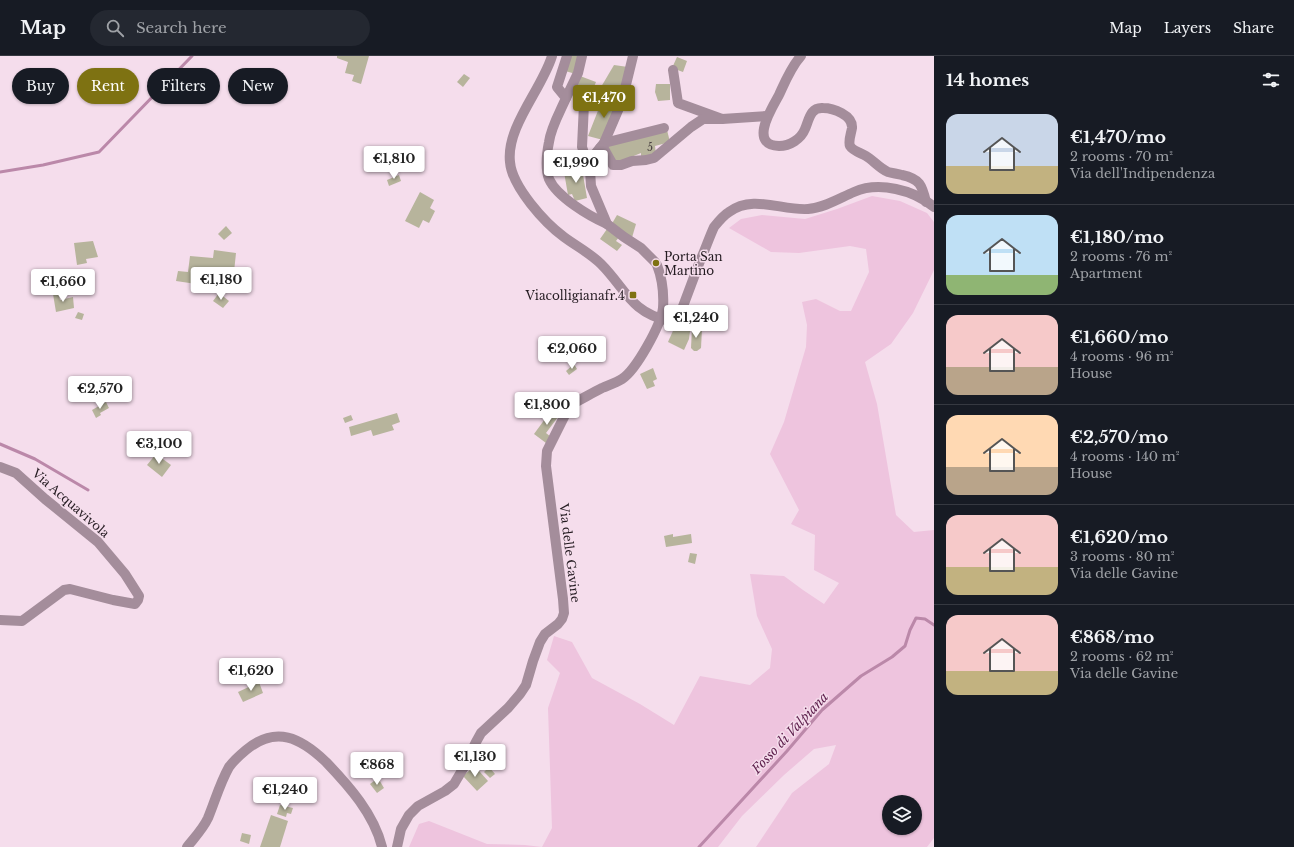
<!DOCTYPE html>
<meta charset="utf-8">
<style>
:root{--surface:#171b24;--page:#242831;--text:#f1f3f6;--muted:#9ea1a6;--line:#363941;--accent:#7e7212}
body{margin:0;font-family:"Libre Baskerville",serif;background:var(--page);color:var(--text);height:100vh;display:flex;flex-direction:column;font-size:15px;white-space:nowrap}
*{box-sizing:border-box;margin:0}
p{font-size:13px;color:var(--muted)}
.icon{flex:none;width:22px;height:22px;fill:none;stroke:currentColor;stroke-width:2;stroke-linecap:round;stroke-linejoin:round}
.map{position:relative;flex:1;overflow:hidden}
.sheet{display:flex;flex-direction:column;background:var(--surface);width:360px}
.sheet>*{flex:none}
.guide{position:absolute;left:12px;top:12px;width:380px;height:36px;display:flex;gap:8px}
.fabs{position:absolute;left:882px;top:739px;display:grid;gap:8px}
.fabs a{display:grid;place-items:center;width:40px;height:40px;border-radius:50%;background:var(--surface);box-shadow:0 1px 3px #0004;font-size:20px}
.price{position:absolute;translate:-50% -34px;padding:0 9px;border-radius:4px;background:#fff;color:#222;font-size:13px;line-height:26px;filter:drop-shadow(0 1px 2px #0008)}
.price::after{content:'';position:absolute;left:50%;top:24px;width:12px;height:9px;margin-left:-6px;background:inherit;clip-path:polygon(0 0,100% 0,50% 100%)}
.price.active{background:var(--accent);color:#fff}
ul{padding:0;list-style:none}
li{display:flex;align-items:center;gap:12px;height:100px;padding:0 12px}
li+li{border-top:1px solid var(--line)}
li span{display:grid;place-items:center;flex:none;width:112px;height:80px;border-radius:12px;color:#555}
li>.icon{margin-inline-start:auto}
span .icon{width:48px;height:48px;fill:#fffc;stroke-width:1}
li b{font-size:17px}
h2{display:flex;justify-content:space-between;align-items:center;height:48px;padding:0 12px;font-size:17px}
.pill{padding:0 14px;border-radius:18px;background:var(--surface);box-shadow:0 1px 3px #0004;font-size:14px;line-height:36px}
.pill.active{background:var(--accent);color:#fff}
header{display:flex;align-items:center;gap:24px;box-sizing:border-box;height:56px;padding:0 20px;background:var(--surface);border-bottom:1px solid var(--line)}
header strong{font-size:19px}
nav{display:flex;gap:22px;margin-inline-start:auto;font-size:14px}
.search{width:280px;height:36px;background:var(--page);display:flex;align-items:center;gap:10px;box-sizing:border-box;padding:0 14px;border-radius:22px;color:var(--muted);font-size:15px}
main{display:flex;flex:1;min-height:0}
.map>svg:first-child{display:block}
.green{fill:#eec4de;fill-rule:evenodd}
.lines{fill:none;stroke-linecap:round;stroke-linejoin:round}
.stream{stroke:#bb88a9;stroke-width:3}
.building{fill:#b7b49c}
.minor{stroke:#a48d9b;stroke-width:10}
.poi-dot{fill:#7e7212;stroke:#f5ddec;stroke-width:1.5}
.labels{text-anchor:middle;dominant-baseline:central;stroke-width:3;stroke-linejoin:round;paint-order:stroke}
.number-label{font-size:10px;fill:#494140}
.poi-label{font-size:12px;fill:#241b21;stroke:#f5ddec;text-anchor:start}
.street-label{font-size:12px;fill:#241b21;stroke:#f5ddec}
.water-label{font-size:13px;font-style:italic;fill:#5d1f4c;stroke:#f5ddec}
</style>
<header>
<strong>Map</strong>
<div class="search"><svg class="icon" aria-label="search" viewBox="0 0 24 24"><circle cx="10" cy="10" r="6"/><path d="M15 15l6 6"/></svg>Search here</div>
<nav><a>Map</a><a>Layers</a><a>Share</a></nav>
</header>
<main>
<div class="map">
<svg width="934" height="791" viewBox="0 0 934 791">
<rect width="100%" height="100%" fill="#f5ddec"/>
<path class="green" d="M872,140L900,145L927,157L934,166V214L913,257L891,288L865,306L877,348L896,459L914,476L934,474V782L927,791H756L792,737L829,708L836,689L814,693L784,719L742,760L718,791H409L419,768L429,765L487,788L525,789L542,791L552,772L548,652L560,617L547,604L554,580L572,586L592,622L640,648L674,669L700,620L750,629L770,612L772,593L757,560L750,518L784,520L803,534L824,548L839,527L814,514L815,479L791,468L799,454L770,398L784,366L806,291L807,269L802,246L816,243L840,255H851L869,216L866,193L850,190L799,197L771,196L729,172L741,163L762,159L805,163L837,153ZM889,746H915V772H889Z"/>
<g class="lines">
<g class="stream">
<polyline points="0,116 43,109 99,96 192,0"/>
<polyline points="0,388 35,403 88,434"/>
<polyline points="699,791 787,695 822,654 861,620 892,601 905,590 910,574 916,562 925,563 934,569"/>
</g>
</g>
<g class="building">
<polygon points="337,0 369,0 361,28 352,25 354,19 345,17 348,6 337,2"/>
<polygon points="569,0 581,0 576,18 565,15"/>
<polygon points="677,1 687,5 683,16 672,12"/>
<polygon points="614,9 628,11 621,38 601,31"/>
<polygon points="464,18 470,22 463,31 457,26"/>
<polygon points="580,20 596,26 589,43 573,37"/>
<polygon points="656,28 670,28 670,44 658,45 655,36"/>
<polygon points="613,39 620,41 603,84 588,80 601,47 608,49"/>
<polygon points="667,74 670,86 655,90 656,98 641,100 641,97 619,106 617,104 612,106 606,88"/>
<polygon points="582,113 587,142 575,145 572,138 568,139 564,116"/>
<polygon points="399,119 401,125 389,130 387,124"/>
<polygon points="420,136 434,144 430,152 435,155 429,167 423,164 419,172 405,165"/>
<polygon points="617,159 636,168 631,185 610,171"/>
<polygon points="226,170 232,177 224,184 218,178"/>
<polygon points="607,173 619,181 616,185 622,189 617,195 600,183"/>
<polygon points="93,185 98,201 86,203 87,207 77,209 74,187"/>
<polygon points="214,194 236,197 234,216 206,212 203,229 176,225 178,215 188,216 190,200 213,202"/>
<polygon points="41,226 45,234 38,237 34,230"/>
<polygon points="58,236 60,244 73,241 74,252 56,256 53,238"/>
<polygon points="219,237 229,245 223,252 213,245"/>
<polygon points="78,256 84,258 82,264 75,262"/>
<polygon points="676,268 690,275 689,283 684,294 668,286"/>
<polygon points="692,272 702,273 701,292 697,295 694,295 691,292"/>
<polygon points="574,308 577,313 569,319 566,315"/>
<polygon points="653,312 657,323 653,325 655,330 647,333 640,318"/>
<polygon points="106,346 109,352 100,357 101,359 96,362 92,354"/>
<polygon points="553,352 561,357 546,377 551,381 546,387 534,378"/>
<polygon points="397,357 400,366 392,369 394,374 373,380 371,374 351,380 349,371"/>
<polygon points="351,359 353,364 345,367 343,362"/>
<polygon points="156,398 171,409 162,421 147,409"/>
<polygon points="673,478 673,481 691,478 692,487 666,491 664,480"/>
<polygon points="690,497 697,498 695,508 688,506"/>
<polygon points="259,626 263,637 243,646 238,636"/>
<polygon points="489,699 492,703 484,710 481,706"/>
<polygon points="472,707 488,725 477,735 463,720 470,714 467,711"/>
<polygon points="489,711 495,718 490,722 484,716"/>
<polygon points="378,722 384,732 377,737 370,728"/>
<polygon points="280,749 293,752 291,758 287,757 286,761 277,758"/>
<polygon points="271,759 288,765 280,791 260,791"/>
<polygon points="242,777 251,779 249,788 240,785"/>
</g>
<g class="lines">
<g class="minor">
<path d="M552,0C542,33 506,71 510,106C512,131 545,167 564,181C576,190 590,197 601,208C626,233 630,256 669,265C677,265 679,259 682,253C688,237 694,221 700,205C705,194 709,182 714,171C718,166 724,159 729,156C753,138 782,155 808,153C824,152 840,142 854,136C879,125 914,134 934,151"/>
<path d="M567,0L557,31L566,42C560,56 551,71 549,86C547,96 545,112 549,123C557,141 589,160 607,168"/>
<polyline points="633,0 622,45 604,87 591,103 590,114 591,130 607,168 624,181 641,192 655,206"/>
<path d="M801,0C791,11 785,26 779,39C772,52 748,89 779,90C790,90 801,83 805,73C809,64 810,51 823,52C833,52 853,59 852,72C851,78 848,85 850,90C853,95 861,97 866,100C873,104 879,112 888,116C892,117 898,118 902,119C920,123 922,129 926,146"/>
<polyline points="673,14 678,47 722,63 767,60"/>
<polyline points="566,42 578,17 582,0"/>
<polyline points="584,48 582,91 589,112"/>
<polyline points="604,87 664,72"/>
<polyline points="600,92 604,93 613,109 621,109 632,105 646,104 654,102 691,71 703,63 722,63"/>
<polyline points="0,411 16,417 45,443 98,486 125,518 139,540 138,544 135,548 113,544 70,533 64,534 22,565 0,564"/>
<path d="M187,791C194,782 203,773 208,762C215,745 220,727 229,711C234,704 240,699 246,694C276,669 301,682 326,706C349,730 374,758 382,791"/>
<path d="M397,791L401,773L409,759L418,750L445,735L454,728L464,711L476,686L481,677L508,652L520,638L526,629L533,605L540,586L545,578L558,568L562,563L564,557L563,543L546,410L547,395L567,355L572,348C582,343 592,337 602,332C609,329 616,327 622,323C636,314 661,269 663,252C664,237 662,222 657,209"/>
</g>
</g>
<g class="poi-dot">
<circle cx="656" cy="207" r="4"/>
<rect x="629" y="235" width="8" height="8" rx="2"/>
</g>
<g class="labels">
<g class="number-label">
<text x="650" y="91">5</text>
</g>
<g class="poi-label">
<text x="664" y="200">Porta San<tspan x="664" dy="14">Martino</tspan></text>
<text x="625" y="239" text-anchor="end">Viacolligianafr.4</text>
</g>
<g class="street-label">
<text transform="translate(71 447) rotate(41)">Via Acquavivola</text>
<text transform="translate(570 497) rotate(83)">Via delle Gavine</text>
</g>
<g class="water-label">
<text transform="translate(790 677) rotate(-47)">Fosso di Valpiana</text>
</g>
</g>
</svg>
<div class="fabs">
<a><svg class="icon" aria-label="layers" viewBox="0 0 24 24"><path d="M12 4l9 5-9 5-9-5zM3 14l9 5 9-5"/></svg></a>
</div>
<b class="price active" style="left:604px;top:63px">€1,470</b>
<b class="price" style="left:394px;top:124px">€1,810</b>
<b class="price" style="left:576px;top:128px">€1,990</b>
<b class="price" style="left:221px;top:245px">€1,180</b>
<b class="price" style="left:63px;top:247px">€1,660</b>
<b class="price" style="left:696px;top:283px">€1,240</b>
<b class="price" style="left:572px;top:314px">€2,060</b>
<b class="price" style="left:100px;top:354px">€2,570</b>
<b class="price" style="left:547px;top:370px">€1,800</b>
<b class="price" style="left:159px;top:409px">€3,100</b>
<b class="price" style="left:251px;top:636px">€1,620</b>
<b class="price" style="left:475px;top:722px">€1,130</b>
<b class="price" style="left:377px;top:730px">€868</b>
<b class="price" style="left:285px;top:755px">€1,240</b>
<div class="guide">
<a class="pill">Buy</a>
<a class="pill active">Rent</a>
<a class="pill">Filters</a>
<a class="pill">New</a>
</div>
</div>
<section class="sheet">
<h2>14 homes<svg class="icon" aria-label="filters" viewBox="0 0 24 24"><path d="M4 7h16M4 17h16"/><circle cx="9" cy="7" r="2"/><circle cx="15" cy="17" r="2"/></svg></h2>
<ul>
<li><span style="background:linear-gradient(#c9d6e8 65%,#c2b280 0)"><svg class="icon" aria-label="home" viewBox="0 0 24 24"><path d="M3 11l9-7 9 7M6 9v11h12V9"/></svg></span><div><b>€1,470/mo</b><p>2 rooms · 70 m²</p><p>Via dell'Indipendenza</p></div></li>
<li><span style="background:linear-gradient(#bfe0f5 75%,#8fb573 0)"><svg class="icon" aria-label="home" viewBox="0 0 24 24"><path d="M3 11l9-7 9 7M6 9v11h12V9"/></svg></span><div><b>€1,180/mo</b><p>2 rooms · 76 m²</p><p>Apartment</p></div></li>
<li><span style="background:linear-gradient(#f6c9c9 65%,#b9a48a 0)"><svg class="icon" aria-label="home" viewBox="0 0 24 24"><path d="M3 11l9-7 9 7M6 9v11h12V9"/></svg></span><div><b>€1,660/mo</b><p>4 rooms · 96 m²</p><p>House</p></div></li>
<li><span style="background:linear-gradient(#ffd9b3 65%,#b9a48a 0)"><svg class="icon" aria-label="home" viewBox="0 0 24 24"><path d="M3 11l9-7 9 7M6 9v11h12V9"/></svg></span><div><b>€2,570/mo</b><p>4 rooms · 140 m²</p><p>House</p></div></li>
<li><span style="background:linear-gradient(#f6c9c9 65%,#c2b280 0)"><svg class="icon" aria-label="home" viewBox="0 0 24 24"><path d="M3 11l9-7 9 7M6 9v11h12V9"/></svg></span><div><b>€1,620/mo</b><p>3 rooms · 80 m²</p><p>Via delle Gavine</p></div></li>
<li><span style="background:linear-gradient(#f6c9c9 70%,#c2b280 0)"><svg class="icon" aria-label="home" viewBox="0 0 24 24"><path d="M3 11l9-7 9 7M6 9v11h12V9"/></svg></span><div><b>€868/mo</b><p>2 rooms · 62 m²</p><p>Via delle Gavine</p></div></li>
</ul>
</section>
</main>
